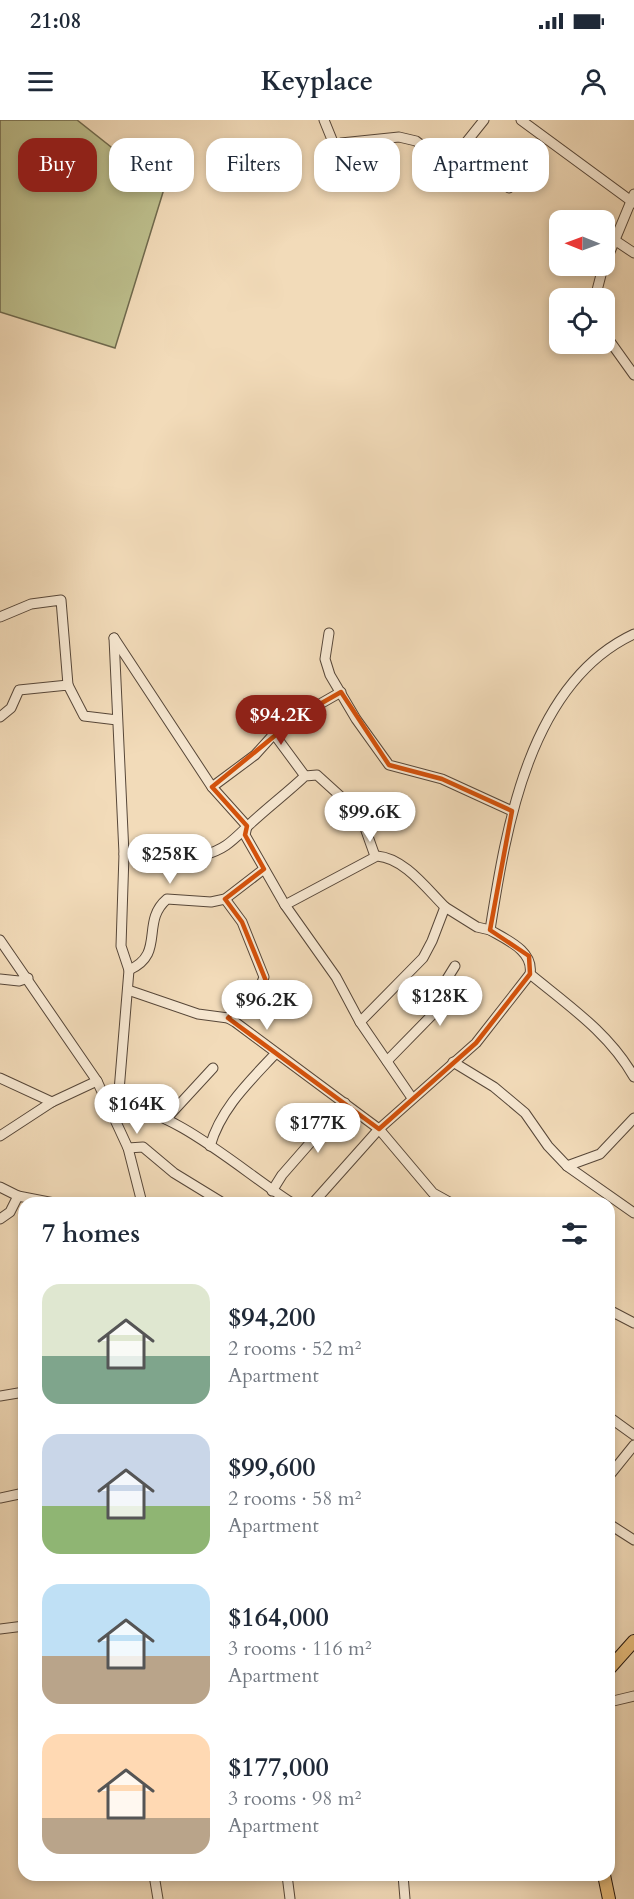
<!DOCTYPE html>
<meta charset="utf-8">
<style>
:root{--surface:#fff;--page:#f6f6f7;--text:#1f2937;--muted:#747a83;--accent:#8f2418}
body{margin:0;font-family:Cardo,serif;background:var(--page);color:var(--text);height:100vh;display:flex;flex-direction:column;font-size:22px;white-space:nowrap}
*{box-sizing:border-box;margin:0}
p{font-size:20px;color:var(--muted)}
.icon{flex:none;width:33px;height:33px;fill:none;stroke:currentColor;stroke-width:2;stroke-linecap:round;stroke-linejoin:round}
.map{position:relative;flex:1;overflow:hidden}
.side{position:absolute;left:18px;top:1077px;width:597px;height:684px;display:flex;flex-direction:column;background:var(--surface);border-radius:18px;box-shadow:0 3px 9px #0003}
.side>*{flex:none}
.hud{position:absolute;left:18px;top:18px;width:598px;height:54px;display:flex;gap:12px}
.needle{width:39px;rotate:271deg}
.fabs{position:absolute;left:549px;top:90px;display:grid;gap:12px}
.fabs a{display:grid;place-items:center;width:66px;height:66px;border-radius:12px;background:var(--surface);box-shadow:0 3px 9px #0003;font-size:30px}
.price{position:absolute;translate:-50% -51px;padding:0 14px;border-radius:21px;background:#fff;color:#222;font-size:20px;line-height:39px;filter:drop-shadow(0 2px 3px #0008)}
.price::after{content:'';position:absolute;left:50%;top:36px;width:18px;height:14px;margin-left:-9px;background:inherit;clip-path:polygon(0 0,100% 0,50% 100%)}
.price.on{background:var(--accent);color:#fff}
ul{padding:0;list-style:none}
li{display:flex;align-items:center;gap:18px;height:150px;padding:0 24px}
li span{display:grid;place-items:center;flex:none;width:168px;height:120px;border-radius:18px;color:#555}
li>.icon{margin-inline-start:auto}
span .icon{width:72px;height:72px;fill:#fffc;stroke-width:1}
li b{font-size:26px}
h2{display:flex;justify-content:space-between;align-items:center;height:72px;padding:0 24px;font-size:26px}
.tag{padding:0 21px;border-radius:18px;background:var(--surface);box-shadow:0 3px 9px #0003;font-size:21px;line-height:54px}
.tag.on{background:var(--accent);color:#fff}
.status{display:flex;justify-content:space-between;align-items:center;height:42px;padding:0 30px;background:var(--surface);direction:ltr}
.status svg{height:16px;fill:currentColor}
header{display:flex;justify-content:space-between;align-items:center;height:78px;padding:0 24px;background:var(--surface);font-size:27px;font-weight:800}
.map>svg:first-child{display:block}
.green{fill:#bdbf8d;stroke:#706a4e;stroke-width:1.5}
.lines{fill:none;stroke-linecap:round;stroke-linejoin:round}
.minor-casing{stroke:#574739;stroke-width:11}
.highway-casing{stroke:#23160e;stroke-width:14}
.minor{stroke:#f7e8d2;stroke-width:9}
.highway{stroke:#e9be7c;stroke-width:12}
.marked{fill:none;stroke:#d4520c;stroke-width:4.5;stroke-linejoin:round}
</style>
<div class="status"><b>21:08</b><svg viewBox="0 0 49 12"><path d="M0 12V9h3v3zM5 12V6h3v6zM10 12V3h3v9zM15 12V0h3v12zM26 1h20v11H26zM47 4h2v5h-2z"/></svg></div>
<header><svg class="icon" aria-label="menu" viewBox="0 0 24 24"><path d="M4 6h16M4 12h16M4 18h16"/></svg>Keyplace<svg class="icon" aria-label="person" viewBox="0 0 24 24"><circle cx="12" cy="8" r="4"/><path d="M4 21q1-7 8-7t8 7"/></svg></header>
<div class="map">
<svg width="634" height="1779" viewBox="0 0 634 1779">
<rect width="100%" height="100%" fill="#f2dbb9"/>
<filter id="stains"><feTurbulence type="fractalNoise" baseFrequency=".00333" numOctaves="4"/><feColorMatrix values="0 0 0 0 .2 0 0 0 0 .09 0 0 0 0 .02 0 0 0 .5 -.17"/></filter>
<radialGradient id="worn" r=".72"><stop offset=".6" stop-color="#630" stop-opacity="0"/><stop offset="1" stop-color="#630" stop-opacity=".3"/></radialGradient>
<polygon class="green" points="0,0 77,0 164,69 115,228 0,192"/>
<g class="lines">
<defs>
<g id="minor">
<polyline points="324,0 337,32 341,23 399,17 416,21 448,45 484,0"/>
<polyline points="521,0 634,83"/>
<polyline points="463,26 509,68"/>
<polyline points="616,121 634,133"/>
<polyline points="595,178 602,151 634,74"/>
<polyline points="604,213 634,255"/>
<polyline points="0,497 31,484 61,480 68,565"/>
<polyline points="329,513 325,539 330,555 356,599 389,645 442,659 512,691"/>
<polyline points="114,518 212,667 247,706 245,715 285,785 336,857 360,902 412,978"/>
<polyline points="114,518 124,734 121,826 129,850 118,983"/>
<polyline points="0,597 11,588 19,570 68,565 84,596 117,600"/>
<polyline points="274,614 305,656"/>
<polyline points="212,667 255,635 274,614 299,596 341,572"/>
<path d="M124,734L191,721L204,735C226,729 233,720 249,705C267,688 287,673 305,656L317,655L360,694L375,736"/>
<polyline points="225,779 242,802 264,857 261,865 228,898"/>
<path d="M285,785L377,736C404,738 426,768 445,787"/>
<polyline points="0,820 97,961 128,1028 142,1083"/>
<path d="M129,850C166,834 140,802 167,779L211,782L225,779L264,749"/>
<path d="M530,854C569,886 609,913 634,957"/>
<polyline points="0,859 19,861 28,858"/>
<polyline points="128,870 198,894 228,898 235,902 379,1009 433,1073 451,1083"/>
<polyline points="360,902 423,838 432,821 445,787 477,807 490,810"/>
<polyline points="387,941 435,892 439,886 442,867 455,846"/>
<polyline points="453,942 494,967 525,993 548,1026 567,1046 634,1093"/>
<polyline points="0,958 52,982 97,961"/>
<path d="M113,983C176,989 240,1050 292,1083"/>
<polyline points="166,999 213,948"/>
<polyline points="0,1016 52,982"/>
<path d="M210,1026C221,988 249,962 275,934"/>
<polyline points="128,1028 143,1027 174,1053 223,1083"/>
<polyline points="567,1046 600,1034 634,998"/>
<polyline points="0,1067 18,1076"/>
<polyline points="272,1071 282,1055 345,983"/>
<path d="M313,1083L379,1009L476,923L530,854C534,831 507,820 490,810C506,708 529,563 634,514"/>
<polyline points="0,1099 10,1092 18,1076 54,1083"/>
<polyline points="609,1190 634,1203"/>
<polyline points="0,1276 24,1272"/>
<polyline points="609,1297 634,1315"/>
<polyline points="609,1356 634,1325"/>
<polyline points="0,1378 24,1373"/>
<polyline points="609,1404 634,1420"/>
<polyline points="0,1509 24,1506"/>
<polyline points="609,1582 634,1576"/>
<polyline points="154,1755 158,1779"/>
<polyline points="287,1755 290,1779"/>
<polyline points="403,1755 405,1779"/>
</g>
<g id="highway">
<polyline points="609,1549 634,1521"/>
<polyline points="604,1755 609,1779"/>
</g>
</defs>
<use href="#minor" class="minor-casing"/>
<use href="#highway" class="highway-casing"/>
<use href="#minor" class="minor"/>
<use href="#highway" class="highway"/>
</g>
<path class="marked" d="M341,572L389,645L442,659L512,691L490,810L529,836L530,854L476,923L379,1009L228,898L266,861L242,802L225,779L264,749L245,715L247,706L212,667L299,596Z"/>
<rect width="100%" height="100%" filter="url(#stains)"/>
<rect width="100%" height="100%" fill="url(#worn)"/>
</svg>
<div class="fabs">
<a><svg class="needle" viewBox="-14 -14 28 28"><path d="M0-13l5 13h-10z" fill="#e53935"/><path d="M0 13l5-13h-10z" fill="#747a83"/></svg></a>
<a><svg class="icon" aria-label="locate" viewBox="0 0 24 24"><circle cx="12" cy="12" r="6"/><path d="M12 2v4M12 18v4M2 12h4M18 12h4"/></svg></a>
</div>
<b class="price on" style="left:281px;top:626px">$94.2K</b>
<b class="price" style="left:370px;top:723px">$99.6K</b>
<b class="price" style="left:170px;top:765px">$258K</b>
<b class="price" style="left:440px;top:907px">$128K</b>
<b class="price" style="left:267px;top:911px">$96.2K</b>
<b class="price" style="left:137px;top:1015px">$164K</b>
<b class="price" style="left:318px;top:1034px">$177K</b>
<div class="hud">
<a class="tag on">Buy</a>
<a class="tag">Rent</a>
<a class="tag">Filters</a>
<a class="tag">New</a>
<a class="tag">Apartment</a>
</div>
<section class="side">
<h2>7 homes<svg class="icon" aria-label="filters" viewBox="0 0 24 24"><path d="M4 7h16M4 17h16"/><circle cx="9" cy="7" r="2"/><circle cx="15" cy="17" r="2"/></svg></h2>
<ul>
<li><span style="background:linear-gradient(#dfe7d0 60%,#7fa58c 0)"><svg class="icon" aria-label="home" viewBox="0 0 24 24"><path d="M3 11l9-7 9 7M6 9v11h12V9"/></svg></span><div><b>$94,200</b><p>2 rooms · 52 m²</p><p>Apartment</p></div></li>
<li><span style="background:linear-gradient(#c9d6e8 60%,#8fb573 0)"><svg class="icon" aria-label="home" viewBox="0 0 24 24"><path d="M3 11l9-7 9 7M6 9v11h12V9"/></svg></span><div><b>$99,600</b><p>2 rooms · 58 m²</p><p>Apartment</p></div></li>
<li><span style="background:linear-gradient(#bfe0f5 60%,#b9a48a 0)"><svg class="icon" aria-label="home" viewBox="0 0 24 24"><path d="M3 11l9-7 9 7M6 9v11h12V9"/></svg></span><div><b>$164,000</b><p>3 rooms · 116 m²</p><p>Apartment</p></div></li>
<li><span style="background:linear-gradient(#ffd9b3 70%,#b9a48a 0)"><svg class="icon" aria-label="home" viewBox="0 0 24 24"><path d="M3 11l9-7 9 7M6 9v11h12V9"/></svg></span><div><b>$177,000</b><p>3 rooms · 98 m²</p><p>Apartment</p></div></li>
</ul>
</section>
</div>
